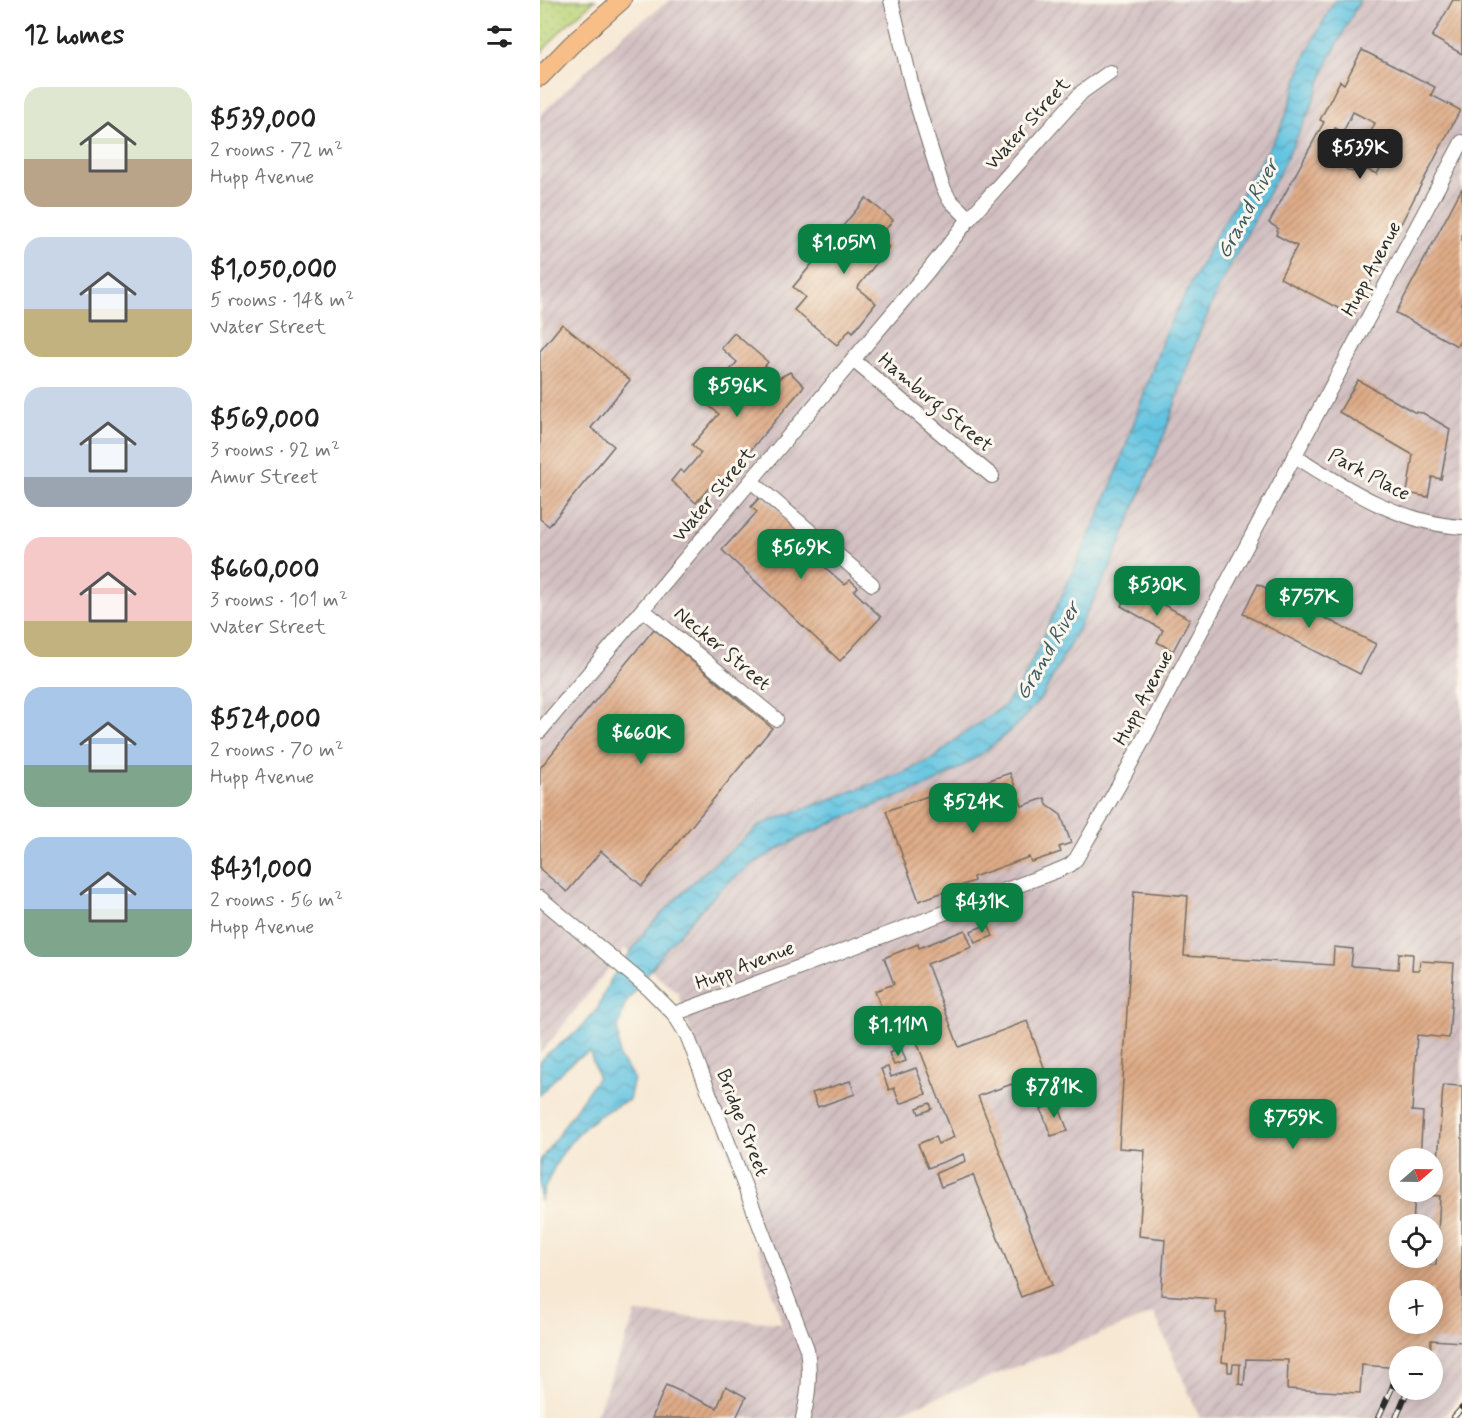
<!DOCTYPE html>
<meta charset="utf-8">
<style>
:root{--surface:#fff;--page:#f6f6f6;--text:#222;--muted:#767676;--accent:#0b8043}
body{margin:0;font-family:Mynerve,sans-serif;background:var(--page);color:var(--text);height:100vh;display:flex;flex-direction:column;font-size:22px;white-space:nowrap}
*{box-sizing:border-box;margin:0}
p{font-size:20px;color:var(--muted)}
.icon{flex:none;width:33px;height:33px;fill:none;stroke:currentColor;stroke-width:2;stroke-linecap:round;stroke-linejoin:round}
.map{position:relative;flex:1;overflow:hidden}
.side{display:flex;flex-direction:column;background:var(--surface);width:540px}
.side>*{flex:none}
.needle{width:39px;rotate:70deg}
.controls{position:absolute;left:849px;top:1148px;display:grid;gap:12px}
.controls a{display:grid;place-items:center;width:54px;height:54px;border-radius:50%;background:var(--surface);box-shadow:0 3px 15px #0003;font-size:30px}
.price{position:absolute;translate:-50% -51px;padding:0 14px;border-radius:12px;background:var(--accent);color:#fff;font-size:20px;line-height:39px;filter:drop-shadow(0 2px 3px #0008)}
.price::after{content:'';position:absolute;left:50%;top:36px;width:18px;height:14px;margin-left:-9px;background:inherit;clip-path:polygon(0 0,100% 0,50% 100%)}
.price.current{background:#222;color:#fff}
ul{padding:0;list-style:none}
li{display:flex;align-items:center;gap:18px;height:150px;padding:0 24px}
li span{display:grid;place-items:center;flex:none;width:168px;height:120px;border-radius:18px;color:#555}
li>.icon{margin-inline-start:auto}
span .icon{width:72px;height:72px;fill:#fffc;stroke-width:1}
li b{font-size:26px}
h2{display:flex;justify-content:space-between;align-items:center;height:72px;padding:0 24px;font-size:26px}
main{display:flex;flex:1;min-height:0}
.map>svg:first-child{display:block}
.industrial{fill:url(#industrial-furrows);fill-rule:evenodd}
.grass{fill:url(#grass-dots);stroke:#748052;stroke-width:1.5}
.water{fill:url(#water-waves);stroke:#477886;stroke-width:1.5}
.building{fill:url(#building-hatch);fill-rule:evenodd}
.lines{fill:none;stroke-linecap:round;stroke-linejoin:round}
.minor-casing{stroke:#726d66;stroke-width:16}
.major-casing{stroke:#726d66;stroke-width:20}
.minor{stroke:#fff;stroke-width:14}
.major{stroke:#f7be87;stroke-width:18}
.rail-casing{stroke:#2b2b2b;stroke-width:6}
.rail{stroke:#fbf7ec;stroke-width:4;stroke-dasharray:11;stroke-linecap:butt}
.labels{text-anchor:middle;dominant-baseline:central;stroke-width:6;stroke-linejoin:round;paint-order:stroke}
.street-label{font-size:20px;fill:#2b2b2b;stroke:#fbf7ec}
.water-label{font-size:21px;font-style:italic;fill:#3c5962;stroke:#fbf7ec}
</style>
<main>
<section class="side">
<h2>12 homes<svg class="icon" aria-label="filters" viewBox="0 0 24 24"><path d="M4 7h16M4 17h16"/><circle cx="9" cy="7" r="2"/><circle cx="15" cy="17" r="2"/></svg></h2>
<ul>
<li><span style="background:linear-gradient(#dfe7d0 60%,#b9a48a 0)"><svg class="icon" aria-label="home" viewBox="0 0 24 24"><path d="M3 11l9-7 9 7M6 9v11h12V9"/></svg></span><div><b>$539,000</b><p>2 rooms · 72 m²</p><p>Hupp Avenue</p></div></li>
<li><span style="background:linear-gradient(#c9d6e8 60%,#c2b280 0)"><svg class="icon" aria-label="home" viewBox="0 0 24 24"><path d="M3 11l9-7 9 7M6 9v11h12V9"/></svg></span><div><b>$1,050,000</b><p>5 rooms · 148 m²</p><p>Water Street</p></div></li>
<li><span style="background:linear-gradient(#c9d6e8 75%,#9aa5b1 0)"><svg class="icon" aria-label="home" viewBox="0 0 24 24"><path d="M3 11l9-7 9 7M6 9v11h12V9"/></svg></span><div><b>$569,000</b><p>3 rooms · 92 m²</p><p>Amur Street</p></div></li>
<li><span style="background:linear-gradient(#f6c9c9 70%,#c2b280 0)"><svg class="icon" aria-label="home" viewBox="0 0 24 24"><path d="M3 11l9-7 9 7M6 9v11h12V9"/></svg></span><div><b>$660,000</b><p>3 rooms · 101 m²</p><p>Water Street</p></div></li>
<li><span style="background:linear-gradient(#a9c7e8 65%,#7fa58c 0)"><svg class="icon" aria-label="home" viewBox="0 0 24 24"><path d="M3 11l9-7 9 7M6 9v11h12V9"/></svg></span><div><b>$524,000</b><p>2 rooms · 70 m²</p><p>Hupp Avenue</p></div></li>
<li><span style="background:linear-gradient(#a9c7e8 60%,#7fa58c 0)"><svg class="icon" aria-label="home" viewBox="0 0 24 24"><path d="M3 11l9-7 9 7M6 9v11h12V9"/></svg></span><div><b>$431,000</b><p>2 rooms · 56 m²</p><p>Hupp Avenue</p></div></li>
</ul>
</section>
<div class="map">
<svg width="922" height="1418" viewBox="0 0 922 1418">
<defs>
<pattern id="industrial-furrows" width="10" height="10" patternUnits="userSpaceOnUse" patternTransform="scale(1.5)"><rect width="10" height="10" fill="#d2bfc1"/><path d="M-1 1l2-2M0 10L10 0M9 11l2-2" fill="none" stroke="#b4a4a6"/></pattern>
<pattern id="grass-dots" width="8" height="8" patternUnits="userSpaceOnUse" patternTransform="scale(1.5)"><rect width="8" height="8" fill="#bcd57a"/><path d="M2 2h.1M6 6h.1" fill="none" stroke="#a2b76a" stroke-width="1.8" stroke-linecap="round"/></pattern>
<pattern id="water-waves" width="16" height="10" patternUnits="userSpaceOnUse" patternTransform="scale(1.5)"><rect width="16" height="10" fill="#63c4e1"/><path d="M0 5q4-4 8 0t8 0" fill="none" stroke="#529fb7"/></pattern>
<pattern id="building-hatch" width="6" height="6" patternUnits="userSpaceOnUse" patternTransform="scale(1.5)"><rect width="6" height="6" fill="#dfac87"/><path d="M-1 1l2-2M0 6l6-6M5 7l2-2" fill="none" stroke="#b58c6f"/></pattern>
</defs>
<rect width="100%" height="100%" fill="#fbf7ec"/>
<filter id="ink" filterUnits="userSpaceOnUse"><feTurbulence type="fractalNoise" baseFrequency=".0167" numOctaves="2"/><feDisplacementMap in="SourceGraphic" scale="12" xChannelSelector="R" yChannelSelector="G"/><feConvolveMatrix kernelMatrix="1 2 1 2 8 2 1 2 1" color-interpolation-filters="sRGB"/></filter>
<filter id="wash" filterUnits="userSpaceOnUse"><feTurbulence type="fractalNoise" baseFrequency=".008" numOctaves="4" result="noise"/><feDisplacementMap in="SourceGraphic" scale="24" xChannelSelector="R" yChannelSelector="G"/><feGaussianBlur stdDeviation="1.35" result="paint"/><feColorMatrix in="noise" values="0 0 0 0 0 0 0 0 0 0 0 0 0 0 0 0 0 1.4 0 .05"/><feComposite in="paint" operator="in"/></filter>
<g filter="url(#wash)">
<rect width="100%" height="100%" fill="#f7e8d3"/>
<path class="industrial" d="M130,0H922V1394L902,1418H660L614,1313L344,1418H55L96,1313L242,1323L138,993L85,948L0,1054V115L84,34ZM860,1158H892V1191H860ZM860,1224H892V1257H860ZM860,1290H892V1323H860ZM860,1356H892V1389H860Z"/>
<polygon class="grass" points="0,0 55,0 23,28 0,54"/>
<path class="water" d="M795,0H820L787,64L770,110L741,169L679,287L657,339L626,430L570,568L502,697L476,726L438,757L394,783L305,817L255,840L214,863L182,888L155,916L125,950L85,1004L78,1028L79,1058L94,1078L89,1100C40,1120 17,1152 0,1201V1161L58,1077L50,1052C29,1060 15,1078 0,1095V1062L8,1053L37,1032L58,1008L69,982L107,929L150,885L220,825L362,773L394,758L419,737L465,705L483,680L558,517L579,466L625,333L677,234L737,135L747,113L765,56Z"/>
<g id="blocks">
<g class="building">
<polygon points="913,0 922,0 922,54 892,37"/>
<path d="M822,50L895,87L891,95L920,110L813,316L740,278L757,246L736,235L738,228L729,223L784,122L780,120L800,81L804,84ZM813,112L835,123L812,172L780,156L795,128L803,132ZM847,139L854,142L837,174L823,168L831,152L838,155Z"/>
<polygon points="922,188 922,337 917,346 856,313"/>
<polygon points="326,198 353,220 338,239 349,247 317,288 336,303 313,332 310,329 297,345 254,310 265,297 253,287"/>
<polygon points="22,324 90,380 51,428 74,446 9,526 0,519 0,351"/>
<polygon points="194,333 228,362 225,366 239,378 250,372 264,386 185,481 179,476 156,503 131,481 140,470 144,473 161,453 152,445 179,414 168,405 181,391 176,387 197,362 181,348"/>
<polygon points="818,380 874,412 883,413 910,429 901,479 892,477 888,497 867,493 873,455 799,412"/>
<polygon points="221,496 284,554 278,561 305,585 310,580 318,587 314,591 341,617 300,661 182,550 217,512 211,507"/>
<polygon points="718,584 836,644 820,674 703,614"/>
<polygon points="591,587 650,619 633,651 617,642 623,630 581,606"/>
<polygon points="114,629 232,728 102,886 61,851 27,892 0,869 0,768"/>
<polygon points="470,773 482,806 505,798 507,805 521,815 531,843 519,847 521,852 491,862 489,857 433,877 434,881 379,901 346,811 410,788 412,793"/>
<path d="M594,891L648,896L644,956L793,965L794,947L813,949L811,966L858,969L859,953L873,954L872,970H879L880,961L914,963L909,1038L877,1035L872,1111L883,1112L880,1158H860V1191H892V1161H898L903,1085L922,1086V1342L891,1340L890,1356H860V1368L822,1365L820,1393L747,1389L748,1360L706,1359L704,1385L699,1384L700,1364H693L692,1372H688V1363L682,1362L686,1313H676V1299L621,1295L625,1239L599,1236L605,1150L579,1148ZM875,1194L900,1196L898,1235L892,1234V1246H897L896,1265L862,1263V1257H860V1224H873ZM860,1290H892V1323H860Z"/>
<polygon points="448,924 453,936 435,943 431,931"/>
<polygon points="425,930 432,947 387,964 419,1047 487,1021 505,1070 500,1073 507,1092 480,1103 472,1084 438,1096 512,1285 481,1297 433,1175 401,1187 396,1173 426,1161 424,1154 388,1168 378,1144 395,1137 398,1144 414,1137 365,1012 345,1018 335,991 354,984 344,958 378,944 379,948"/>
<polygon points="361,1048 366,1061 354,1065 349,1053"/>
<polygon points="348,1067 351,1077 376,1068 386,1094 360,1104 354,1088 349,1090 341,1069"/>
<polygon points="310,1081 315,1094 278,1107 272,1093"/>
<polygon points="517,1102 528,1131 511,1136 501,1109"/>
<polygon points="390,1103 392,1109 379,1114 377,1108"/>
<polygon points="126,1385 177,1408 186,1386 206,1397 196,1418 112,1418"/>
</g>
</g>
</g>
<g filter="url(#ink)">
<use href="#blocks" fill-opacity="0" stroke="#726d66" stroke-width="1.5"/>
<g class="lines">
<defs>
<g id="minor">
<polyline points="351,0 374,95 402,185 409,199 429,219"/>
<polyline points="313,360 452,476"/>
<path d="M755,456C807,489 859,523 922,527"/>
<polyline points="211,481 332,584"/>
<polyline points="103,610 236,719"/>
<polyline points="0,731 388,271 429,219 542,92 570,72"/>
<path d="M0,898L108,988L134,1014L147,1035L267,1349C271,1373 269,1394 263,1418"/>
<polyline points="134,1014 519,870 530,865 536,859 579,785 922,142"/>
</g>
<polyline id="major" points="0,77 31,45 82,0"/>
</defs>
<use href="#minor" class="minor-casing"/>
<use href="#major" class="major-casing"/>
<use href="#minor" class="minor"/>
<use href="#major" class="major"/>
<defs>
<g id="rail">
<polyline points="838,1418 852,1388 858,1368"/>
<polyline points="856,1418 868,1389"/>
<polyline points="913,1418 922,1408"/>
</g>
</defs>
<use href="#rail" class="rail-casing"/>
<use href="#rail" class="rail"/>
</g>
</g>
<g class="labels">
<g class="street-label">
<text transform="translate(488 124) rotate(-48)">Water Street</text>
<text transform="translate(832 269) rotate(-62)">Hupp Avenue</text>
<text transform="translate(395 403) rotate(40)">Hamburg Street</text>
<text transform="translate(829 475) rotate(28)">Park Place</text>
<text transform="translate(174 495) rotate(-50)">Water Street</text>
<text transform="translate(182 649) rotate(40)">Necker Street</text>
<text transform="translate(604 698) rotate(-62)">Hupp Avenue</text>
<text transform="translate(205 966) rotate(-21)">Hupp Avenue</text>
<text transform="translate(202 1123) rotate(69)">Bridge Street</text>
</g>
<g class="water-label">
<text transform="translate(708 209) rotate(-62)">Grand River</text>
<text transform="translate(508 651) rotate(-60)">Grand River</text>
</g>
</g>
</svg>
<div class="controls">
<a><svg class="needle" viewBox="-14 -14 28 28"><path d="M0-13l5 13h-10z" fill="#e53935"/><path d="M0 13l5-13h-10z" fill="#767676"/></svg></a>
<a><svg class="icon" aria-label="locate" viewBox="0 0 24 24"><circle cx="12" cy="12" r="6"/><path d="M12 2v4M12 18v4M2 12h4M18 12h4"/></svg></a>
<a>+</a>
<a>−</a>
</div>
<b class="price current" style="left:820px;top:180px">$539K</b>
<b class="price" style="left:304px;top:275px">$1.05M</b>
<b class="price" style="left:197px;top:418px">$596K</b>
<b class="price" style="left:261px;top:580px">$569K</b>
<b class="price" style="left:617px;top:617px">$530K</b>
<b class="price" style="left:769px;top:629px">$757K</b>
<b class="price" style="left:101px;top:765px">$660K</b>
<b class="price" style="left:433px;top:834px">$524K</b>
<b class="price" style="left:442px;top:934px">$431K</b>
<b class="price" style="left:358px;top:1057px">$1.11M</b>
<b class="price" style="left:514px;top:1119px">$781K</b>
<b class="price" style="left:753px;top:1150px">$759K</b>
</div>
</main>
